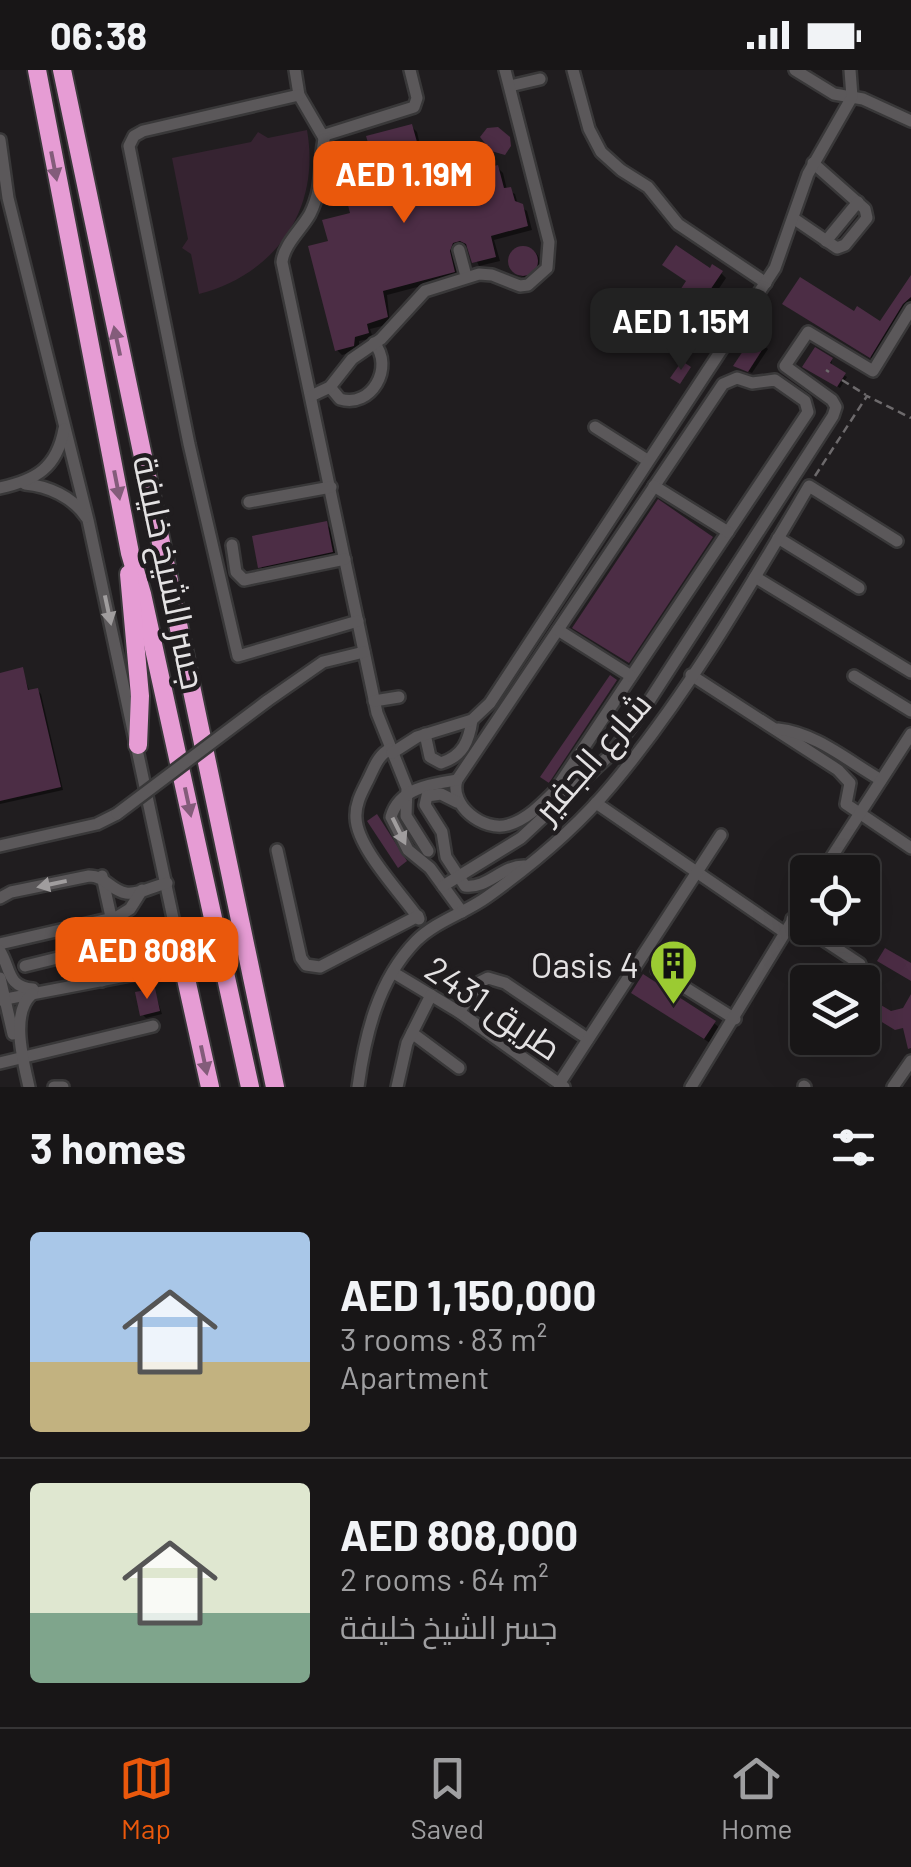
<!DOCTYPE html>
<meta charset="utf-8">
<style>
:root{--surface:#181617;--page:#211f20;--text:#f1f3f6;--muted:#9f9fa1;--line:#363536;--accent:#ea580c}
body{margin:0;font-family:Barlow,Cairo,sans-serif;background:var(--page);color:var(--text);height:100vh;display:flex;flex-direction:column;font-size:38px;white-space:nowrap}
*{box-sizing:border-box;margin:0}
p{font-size:32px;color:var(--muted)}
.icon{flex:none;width:55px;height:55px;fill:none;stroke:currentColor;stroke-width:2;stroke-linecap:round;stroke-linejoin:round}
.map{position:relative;height:1017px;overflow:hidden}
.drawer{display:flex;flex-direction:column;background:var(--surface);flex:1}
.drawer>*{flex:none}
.fabs{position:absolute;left:790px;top:785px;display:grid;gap:20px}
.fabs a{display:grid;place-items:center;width:90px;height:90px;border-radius:10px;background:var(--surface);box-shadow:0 10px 40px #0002,0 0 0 2px var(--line);font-size:50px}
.price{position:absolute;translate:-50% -85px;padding:0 22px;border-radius:20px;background:var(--accent);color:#fff;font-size:32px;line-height:65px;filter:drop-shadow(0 2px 5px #0008)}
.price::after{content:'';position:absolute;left:50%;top:60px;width:30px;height:22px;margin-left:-15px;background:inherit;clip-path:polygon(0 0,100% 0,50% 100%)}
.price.current{background:#222;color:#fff}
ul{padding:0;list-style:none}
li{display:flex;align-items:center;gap:30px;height:250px;padding:0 30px}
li+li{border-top:2px solid var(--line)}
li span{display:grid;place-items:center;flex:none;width:280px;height:200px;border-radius:10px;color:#555}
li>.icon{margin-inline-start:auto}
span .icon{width:120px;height:120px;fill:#fffc;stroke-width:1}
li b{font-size:42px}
h2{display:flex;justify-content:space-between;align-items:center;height:120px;padding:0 30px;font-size:42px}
.status{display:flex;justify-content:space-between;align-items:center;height:70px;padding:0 50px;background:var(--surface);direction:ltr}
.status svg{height:28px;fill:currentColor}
.dock{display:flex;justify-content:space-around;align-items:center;height:140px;border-top:2px solid var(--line);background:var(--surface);font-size:28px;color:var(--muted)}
.dock a{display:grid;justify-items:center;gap:5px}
.dock .current{color:var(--accent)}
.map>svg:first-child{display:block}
.green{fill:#362331}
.shadow{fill:#0007}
.building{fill:#4c2d45}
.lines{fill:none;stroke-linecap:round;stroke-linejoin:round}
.minor-casing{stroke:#393839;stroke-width:16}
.highway-casing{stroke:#393839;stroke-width:22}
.path{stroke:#6d6a6c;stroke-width:2.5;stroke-dasharray:8 5;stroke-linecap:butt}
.minor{stroke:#5b585a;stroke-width:11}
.highway{stroke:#e69cd4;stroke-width:18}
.minor-bridge-casing{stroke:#393839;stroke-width:16;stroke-linecap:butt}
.minor-bridge{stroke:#5b585a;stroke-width:11}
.oneway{fill:#835c7a}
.oneway2{fill:#a09d9e}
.labels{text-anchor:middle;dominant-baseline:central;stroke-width:9;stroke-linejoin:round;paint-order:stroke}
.street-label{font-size:35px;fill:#e4e2e3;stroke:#201d1f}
.poi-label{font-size:35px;fill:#e4e2e3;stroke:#201d1f;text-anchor:end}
</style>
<div class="status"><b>06:38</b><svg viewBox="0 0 49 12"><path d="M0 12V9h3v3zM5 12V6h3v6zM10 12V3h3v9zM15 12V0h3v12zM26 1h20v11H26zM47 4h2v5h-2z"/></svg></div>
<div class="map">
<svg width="911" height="1017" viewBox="0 0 911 1017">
<rect width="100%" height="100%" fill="#201d1f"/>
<path class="green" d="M307,60C321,139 276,204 199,224L191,184L182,178L188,169L172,88L251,72L258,62L268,68Z"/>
<g class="shadow">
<polygon points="412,57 417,62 424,92 471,79 476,84 481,102 498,98 503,103 507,120 515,124 518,135 527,141 532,160 494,170 500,191 479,196 470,177 461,175 454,184 459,206 387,225 390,254 370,259 373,268 359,271 359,280 342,285 337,280 331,173 353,144 372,78"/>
<circle cx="526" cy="193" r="14"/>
<polygon points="721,203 726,208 695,254 673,243"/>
<polygon points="911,209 911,232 875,290 789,238 855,244 881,255"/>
<polygon points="764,276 768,279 752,303 740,298"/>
<polygon points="832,290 831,296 847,307 840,318 808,299"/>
<polygon points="326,454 331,459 337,486 265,501 260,496"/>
<polygon points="22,600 30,623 38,621 41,624 63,720 0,734 0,605"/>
<polygon points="154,920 162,944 146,948 143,945"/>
<polygon points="634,923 714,953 722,960 713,975"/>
</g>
<g class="building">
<polygon points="412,54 422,90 472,76 478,100 498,95 504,118 511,117 515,131 523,134 528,156 491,166 496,187 472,193 466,174 460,171 453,173 450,181 455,202 383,221 388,247 367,254 369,263 355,267 354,276 335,281 308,176 328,171 322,150 350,143 335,85 369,76 366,66"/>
<polygon points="498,57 510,67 511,76 505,85 491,81 480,67 487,58"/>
<polygon points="676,175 710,198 712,194 723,201 689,251 670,243 673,239 669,237 686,211 662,195"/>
<circle cx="523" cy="191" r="15"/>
<polygon points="911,205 911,227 903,234 870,288 782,234 800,207 854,241 857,236 880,251"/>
<polygon points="753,266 766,274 748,302 733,296"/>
<polygon points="815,277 833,288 830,293 846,303 837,317 802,297"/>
<polygon points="682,291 691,297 680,314 670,308"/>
<polygon points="658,429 713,467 629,593 572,558"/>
<polygon points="327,451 333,482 258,498 252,466"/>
<polygon points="23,597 28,620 38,618 61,717 0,731 0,603"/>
<polygon points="610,605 617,610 549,713 540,707"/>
<polygon points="377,744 407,791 398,798 367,751"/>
<polygon points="885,878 911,893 911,911 877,891"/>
<polygon points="643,904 716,951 704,969 631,923"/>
<polygon points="155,918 160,941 140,946 135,922"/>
<polygon points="862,924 891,941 903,938 911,924 911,978 908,979 903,958 895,960 862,940"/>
</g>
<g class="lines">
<defs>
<g id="minor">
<polyline points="295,0 299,25 324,68"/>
<path d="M410,0L417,28L414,37L325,65C318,92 325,114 310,144C301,160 284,174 282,192L377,643L407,718L406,746L428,781"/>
<polyline points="573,0 589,59 601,82 621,100 648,117 678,154 766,213"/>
<polyline points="795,0 834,24 863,29 911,51"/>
<polyline points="510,16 540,9"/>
<polyline points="299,25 143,61 134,66 129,76 189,374 238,586 358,551"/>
<polyline points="0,70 8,128 88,450 183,895 0,930"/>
<polyline points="793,148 837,178 845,175 867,148 865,139 813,93"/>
<polyline points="826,171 858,132"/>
<polyline points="459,180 466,206"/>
<path d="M737,308L752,313L775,310L805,331L808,342L554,722C541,735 526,750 508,755C483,762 449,735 457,710L723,314Z"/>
<path d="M330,317L340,329C371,339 395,297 374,273"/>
<polyline points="311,326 330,317 352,289 381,269 425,221 479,204 492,205 520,216 528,215 547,198 549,172 505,0"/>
<polyline points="595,357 647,390"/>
<path d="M25,414C48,416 73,427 86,447"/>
<polyline points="654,416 728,462"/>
<path d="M0,418C36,410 57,398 64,359"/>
<polyline points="249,432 331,417"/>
<polyline points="778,468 859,518"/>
<polyline points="232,475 236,502 244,510 345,489"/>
<polyline points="755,507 911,602"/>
<polyline points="558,560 631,606"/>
<polyline points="691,605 838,700 850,713 846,734 911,778"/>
<polyline points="854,606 911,641"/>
<polyline points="267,631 323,592 364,582"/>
<polyline points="374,631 399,627"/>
<path d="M778,659C816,663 848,691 881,710"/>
<path d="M425,664L430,687L441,693C463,686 469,671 472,650"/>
<path d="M390,679C378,685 374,698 368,710C362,722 355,734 356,748C357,778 401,823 419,849"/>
<polyline points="392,683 417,667 472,650 490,633 775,198 808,104 852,27 850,0"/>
<path d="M457,710C431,714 399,718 391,747L408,780L430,798L462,842"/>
<path d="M457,732L441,724L427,726L425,735L442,762L446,787L465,816C488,819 502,795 525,796"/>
<polyline points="596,733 784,862"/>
<polyline points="0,776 97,754 117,744"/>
<polyline points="277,780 301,888 306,895 320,897 418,846"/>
<polyline points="822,802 911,664"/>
<polyline points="102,806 117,874"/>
<polyline points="443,816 521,768 610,685 642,642 833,346 836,337 832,330 785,296 808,262 873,301 911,239"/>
<path d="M0,828L11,822L89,806C106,806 111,821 126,823C139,825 154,816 167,813"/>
<polyline points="792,849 860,894"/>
<polyline points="0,874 117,847 130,839 142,820"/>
<polyline points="94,880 102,911"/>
<path d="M0,881C11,899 7,917 33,919"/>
<polyline points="25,896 176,859"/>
<polyline points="657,900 735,949"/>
<polyline points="394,903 459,942 564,1017"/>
<polyline points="0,908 13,964"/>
<polyline points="459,942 480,912 488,908 505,913 588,969"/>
<polyline points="412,963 459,998"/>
<polyline points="0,993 153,956"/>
<polyline points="559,1014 721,765"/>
<polyline points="804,1016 805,1017"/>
<path d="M29,1017C23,990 10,943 32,924"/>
<polyline points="54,1017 63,1017"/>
<path d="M358,1017C365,965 378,910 416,871C436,851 465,843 487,827C532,795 577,757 612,715C688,624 749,518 809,416L897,471"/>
<polyline points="397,1017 407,973 431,925"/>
<polyline points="691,1017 808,825"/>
<polyline points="893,1017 911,991"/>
</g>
<g id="highway">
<polyline points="37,0 130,483 142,524 250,1017"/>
<polyline points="62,0 275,1017"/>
<polyline points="129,504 140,626 138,675"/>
<polyline points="183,895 210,1017"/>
</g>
</defs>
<use href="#minor" class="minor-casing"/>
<use href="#highway" class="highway-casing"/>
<g class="path">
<polyline points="826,300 829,302"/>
<polyline points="842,310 866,325"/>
<polyline points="815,406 867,326 911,348"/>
</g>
<use href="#minor" class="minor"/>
<use href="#highway" class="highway"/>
<defs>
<polyline id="minor-bridge" points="117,744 267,631"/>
</defs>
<use href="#minor-bridge" class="minor-bridge-casing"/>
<use href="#minor-bridge" class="minor-bridge"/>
</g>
<defs><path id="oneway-solid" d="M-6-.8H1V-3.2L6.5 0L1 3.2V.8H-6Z" transform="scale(2.5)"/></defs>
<g class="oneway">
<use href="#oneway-solid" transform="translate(54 96) rotate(79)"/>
<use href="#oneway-solid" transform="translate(117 271) rotate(-102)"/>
<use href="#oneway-solid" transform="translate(117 415) rotate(79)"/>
<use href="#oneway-solid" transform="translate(188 732) rotate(78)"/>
<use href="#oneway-solid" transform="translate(204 990) rotate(78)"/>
</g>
<g class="oneway2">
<use href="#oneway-solid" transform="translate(108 540) rotate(78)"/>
<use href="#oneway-solid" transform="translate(399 761) rotate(64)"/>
<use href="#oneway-solid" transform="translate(52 814) rotate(168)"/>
</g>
<defs>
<symbol id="building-pin" viewBox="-11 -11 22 30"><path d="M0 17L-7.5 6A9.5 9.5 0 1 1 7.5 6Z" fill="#9bcb32" stroke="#201d1f"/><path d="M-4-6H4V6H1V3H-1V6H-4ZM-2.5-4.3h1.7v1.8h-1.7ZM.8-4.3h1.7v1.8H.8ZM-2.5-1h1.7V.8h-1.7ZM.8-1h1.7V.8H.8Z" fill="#111"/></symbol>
</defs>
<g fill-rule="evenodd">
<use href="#building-pin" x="646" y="866" width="55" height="75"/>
</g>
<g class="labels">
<g class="street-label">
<text transform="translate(171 502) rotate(78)">جسر الشيخ خليفة</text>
<text transform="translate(591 686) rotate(-49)">شارع الجفير</text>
<text transform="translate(494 937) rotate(34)">طريق 2431</text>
</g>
<g class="poi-label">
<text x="639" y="894">Oasis 4</text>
</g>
</g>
</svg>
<div class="fabs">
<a><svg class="icon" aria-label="locate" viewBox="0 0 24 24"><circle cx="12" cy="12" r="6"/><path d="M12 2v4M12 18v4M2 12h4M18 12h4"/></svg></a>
<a><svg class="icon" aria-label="layers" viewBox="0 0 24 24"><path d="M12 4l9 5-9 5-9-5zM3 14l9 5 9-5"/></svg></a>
</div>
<b class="price" style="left:404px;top:156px">AED 1.19M</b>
<b class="price current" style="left:681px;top:303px">AED 1.15M</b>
<b class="price" style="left:147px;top:932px">AED 808K</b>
</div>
<section class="drawer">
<h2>3 homes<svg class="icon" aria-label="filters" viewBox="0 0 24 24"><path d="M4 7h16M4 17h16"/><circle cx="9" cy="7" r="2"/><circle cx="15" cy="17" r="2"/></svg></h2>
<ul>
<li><span style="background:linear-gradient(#a9c7e8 65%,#c2b280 0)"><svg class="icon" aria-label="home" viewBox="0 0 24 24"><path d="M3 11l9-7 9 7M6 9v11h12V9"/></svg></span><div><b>AED 1,150,000</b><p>3 rooms · 83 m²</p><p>Apartment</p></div></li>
<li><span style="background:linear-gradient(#dfe7d0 65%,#7fa58c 0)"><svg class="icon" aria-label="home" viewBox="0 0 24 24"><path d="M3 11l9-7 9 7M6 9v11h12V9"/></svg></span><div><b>AED 808,000</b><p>2 rooms · 64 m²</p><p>جسر الشيخ خليفة</p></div></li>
</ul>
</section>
<nav class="dock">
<a class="current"><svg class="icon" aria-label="map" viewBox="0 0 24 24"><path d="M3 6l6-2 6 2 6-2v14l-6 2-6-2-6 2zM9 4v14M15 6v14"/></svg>Map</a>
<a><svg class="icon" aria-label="saved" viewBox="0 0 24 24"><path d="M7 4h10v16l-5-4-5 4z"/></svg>Saved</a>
<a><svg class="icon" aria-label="home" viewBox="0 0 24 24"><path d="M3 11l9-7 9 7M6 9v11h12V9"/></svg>Home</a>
</nav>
